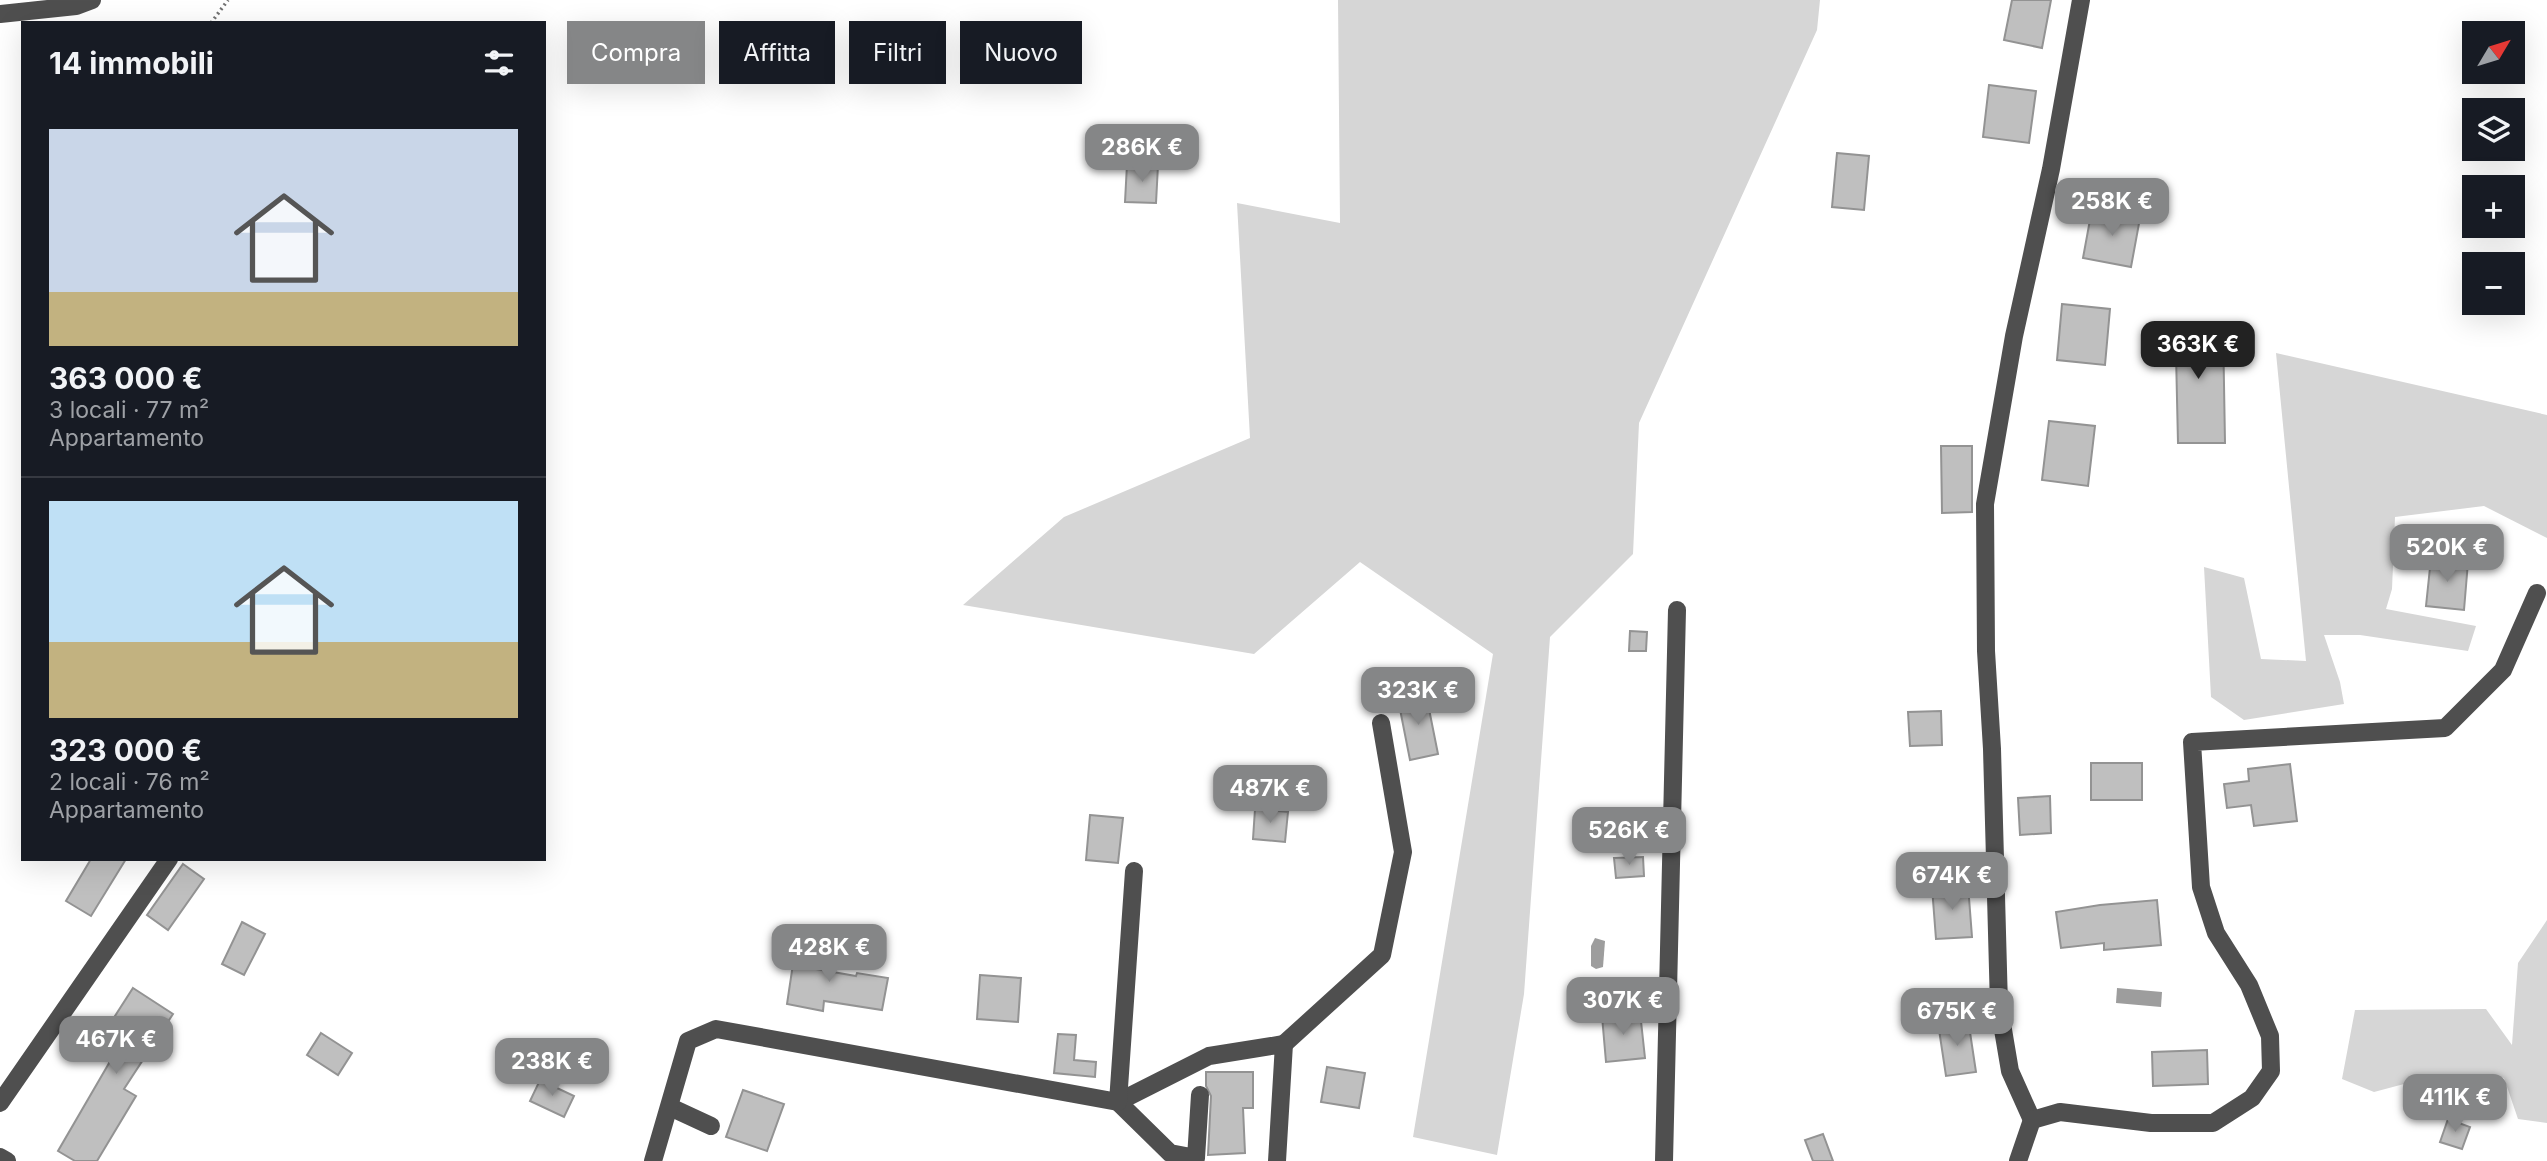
<!DOCTYPE html>
<html lang="it">
<meta charset="utf-8">
<style>
:root{--surface:#171b24;--page:#242831;--text:#f1f3f6;--muted:#9ea1a6;--line:#363941;--accent:#858687}
body{margin:0;font-family:Inter,sans-serif;background:var(--page);color:var(--text);height:100vh;display:flex;flex-direction:column;font-size:26px;white-space:nowrap}
*{box-sizing:border-box;margin:0}
p{font-size:23px;color:var(--muted)}
.icon{flex:none;width:38px;height:38px;fill:none;stroke:currentColor;stroke-width:2;stroke-linecap:round;stroke-linejoin:round}
.map{position:relative;flex:1;overflow:hidden}
.panel{position:absolute;left:21px;top:21px;width:525px;height:840px;display:flex;flex-direction:column;background:var(--surface);border-radius:0px;box-shadow:0 7px 28px #0002}
.panel>*{flex:none}
.banner{position:absolute;left:567px;top:21px;width:665px;height:63px;display:flex;gap:14px}
.needle{width:46px;rotate:52deg}
.fabs{position:absolute;left:2462px;top:21px;display:grid;gap:14px}
.fabs a{display:grid;place-items:center;width:63px;height:63px;border-radius:0px;background:var(--surface);box-shadow:0 7px 28px #0002;font-size:35px}
.price{position:absolute;translate:-50% -60px;padding:0 16px;border-radius:14px;background:var(--accent);color:#fff;font-size:23px;line-height:46px;filter:drop-shadow(0 2px 4px #0008)}
.price::after{content:'';position:absolute;left:50%;top:42px;width:21px;height:16px;margin-left:-10px;background:inherit;clip-path:polygon(0 0,100% 0,50% 100%)}
.price.current{background:#222;color:#fff}
ul{padding:0;list-style:none}
li{display:grid;align-content:center;gap:14px;height:371px;padding:0 28px}
li+li{border-top:2px solid var(--line)}
li span{display:grid;place-items:center;height:217px;border-radius:0px;color:#555}
li>.icon{margin-inline-start:auto}
span .icon{width:126px;height:126px;fill:#fffc;stroke-width:1}
li b{font-size:30px}
h2{display:flex;justify-content:space-between;align-items:center;height:84px;padding:0 28px;font-size:30px}
.pill{padding:0 24px;border-radius:0px;background:var(--surface);box-shadow:0 7px 28px #0002;font-size:24px;line-height:63px}
.pill.current{background:var(--accent);color:#fff}
.map>svg:first-child{display:block}
.green{fill:#d6d6d6}
.water{fill:#9d9d9d}
.building{fill:#bfbfbf;stroke:#939393;stroke-width:2}
.lines{fill:none;stroke-linecap:round;stroke-linejoin:round}
.path{stroke:#717171;stroke-width:3.5;stroke-dasharray:2 3.5;stroke-linecap:butt}
.minor{stroke:#4f4f4f;stroke-width:18}
</style>
<div class="map">
<svg width="2547" height="1161" viewBox="0 0 2547 1161">
<rect width="100%" height="100%" fill="#fff"/>
<g class="green">
<polygon points="1338,0 1820,0 1817,30 1639,423 1633,554 1550,637 1524,994 1497,1155 1413,1137 1493,654 1360,562 1254,654 963,605 1064,517 1250,438 1237,203 1340,223"/>
<polygon points="2276,353 2547,415 2547,538 2484,506 2395,517 2392,589 2386,609 2476,626 2468,651 2360,635 2324,635 2340,682 2344,704 2244,720 2211,697 2204,567 2244,578 2261,659 2306,661"/>
<polygon points="2547,920 2547,1123 2518,1119 2504,1078 2478,1074 2456,1107 2404,1084 2374,1092 2342,1079 2355,1010 2486,1009 2512,1045 2518,963"/>
</g>
<g class="water">
<polygon points="1595,938 1605,941 1603,967 1596,969 1591,966 1591,946"/>
<polygon points="2117,988 2162,992 2161,1007 2116,1003"/>
</g>
<g class="building">
<polygon points="2012,0 2051,0 2042,48 2004,40"/>
<polygon points="1989,85 2036,91 2029,143 1983,137"/>
<polygon points="1837,153 1869,156 1864,210 1832,207"/>
<polygon points="1127,164 1158,165 1156,203 1125,202"/>
<polygon points="2092,209 2140,218 2131,267 2083,258"/>
<polygon points="2062,304 2110,309 2105,365 2057,360"/>
<polygon points="2160,324 2223,326 2225,443 2178,443 2176,354 2160,354"/>
<polygon points="2049,421 2095,426 2088,486 2042,480"/>
<polygon points="1941,446 1972,446 1972,512 1942,513"/>
<polygon points="2431,558 2468,562 2464,610 2426,606"/>
<polygon points="1630,631 1647,632 1646,651 1629,651"/>
<polygon points="1426,694 1438,754 1410,760 1398,699"/>
<polygon points="1941,711 1942,745 1910,746 1908,712"/>
<rect x="2091" y="763" width="51" height="37"/>
<polygon points="2290,764 2297,821 2254,826 2251,805 2227,808 2224,784 2249,781 2248,769"/>
<polygon points="2050,796 2051,833 2020,835 2018,798"/>
<polygon points="1255,809 1288,812 1285,842 1253,839"/>
<polygon points="1090,815 1123,818 1118,863 1086,860"/>
<polygon points="1643,857 1644,876 1616,878 1614,858"/>
<polygon points="91,859 126,859 91,916 66,901"/>
<polygon points="183,864 204,879 168,930 147,915"/>
<polygon points="1968,885 1972,937 1936,939 1932,887"/>
<polygon points="2157,900 2161,945 2104,950 2104,943 2061,948 2056,912 2100,905"/>
<polygon points="242,922 265,934 244,975 222,964"/>
<polygon points="782,944 813,949 810,968 856,976 857,973 888,978 882,1010 824,1001 823,1011 787,1004 793,964 779,962"/>
<polygon points="980,975 1021,978 1018,1022 977,1019"/>
<polygon points="133,988 173,1014 124,1089 136,1096 97,1161 75,1161 58,1151 112,1058 95,1047"/>
<polygon points="1640,1012 1645,1058 1606,1062 1602,1016"/>
<polygon points="1968,1019 1976,1072 1946,1076 1938,1023"/>
<polygon points="321,1033 352,1053 338,1075 307,1055"/>
<polygon points="1058,1034 1076,1035 1074,1060 1096,1062 1095,1077 1054,1073"/>
<polygon points="2207,1050 2208,1084 2153,1086 2152,1052"/>
<polygon points="1327,1067 1365,1073 1359,1108 1321,1102"/>
<polygon points="1206,1072 1253,1072 1253,1108 1243,1108 1245,1153 1208,1155 1211,1096 1206,1086"/>
<polygon points="540,1080 574,1096 564,1117 530,1101"/>
<polygon points="743,1090 784,1104 767,1151 726,1137"/>
<polygon points="2448,1119 2470,1127 2462,1149 2440,1142"/>
<polygon points="1823,1134 1833,1161 1813,1161 1805,1140"/>
</g>
<g class="lines">
<polyline class="path" points="211,23 228,0"/>
<g class="minor">
<polyline points="0,14 76,6 92,0"/>
<polyline points="1284,1044 1382,955 1403,852 1381,723"/>
<polyline points="1200,1095 1196,1158 1170,1153 1118,1102 1209,1056 1284,1044 1277,1161"/>
<polyline points="0,1103 169,859"/>
<polyline points="670,1107 711,1126"/>
<polyline points="2032,1120 2010,1071 1999,1006 1992,749 1986,651 1985,504 2014,336 2051,169 2081,0"/>
<polyline points="0,1157 7,1161"/>
<polyline points="653,1161 688,1041 716,1029 1118,1102 1134,871"/>
<polyline points="1664,1161 1677,610"/>
<polyline points="2018,1161 2032,1120 2060,1112 2151,1123 2213,1123 2252,1098 2271,1071 2270,1036 2249,985 2216,933 2201,887 2192,742 2445,728 2503,670 2537,593"/>
</g>
</g>
</svg>
<div class="fabs">
<a><svg class="needle" viewBox="-14 -14 28 28"><path d="M0-13l5 13h-10z" fill="#e53935"/><path d="M0 13l5-13h-10z" fill="#9ea1a6"/></svg></a>
<a><svg class="icon" aria-label="layers" viewBox="0 0 24 24"><path d="M12 4l9 5-9 5-9-5zM3 14l9 5 9-5"/></svg></a>
<a>+</a>
<a>−</a>
</div>
<b class="price" style="left:1142px;top:184px">286K €</b>
<b class="price" style="left:2112px;top:238px">258K €</b>
<b class="price current" style="left:2198px;top:381px">363K €</b>
<b class="price" style="left:2447px;top:584px">520K €</b>
<b class="price" style="left:1418px;top:727px">323K €</b>
<b class="price" style="left:1270px;top:825px">487K €</b>
<b class="price" style="left:1629px;top:867px">526K €</b>
<b class="price" style="left:1952px;top:912px">674K €</b>
<b class="price" style="left:829px;top:984px">428K €</b>
<b class="price" style="left:1623px;top:1037px">307K €</b>
<b class="price" style="left:1957px;top:1048px">675K €</b>
<b class="price" style="left:116px;top:1076px">467K €</b>
<b class="price" style="left:552px;top:1098px">238K €</b>
<b class="price" style="left:2455px;top:1134px">411K €</b>
<div class="banner">
<a class="pill current">Compra</a>
<a class="pill">Affitta</a>
<a class="pill">Filtri</a>
<a class="pill">Nuovo</a>
</div>
<section class="panel">
<h2>14 immobili<svg class="icon" aria-label="filters" viewBox="0 0 24 24"><path d="M4 7h16M4 17h16"/><circle cx="9" cy="7" r="2"/><circle cx="15" cy="17" r="2"/></svg></h2>
<ul>
<li><span style="background:linear-gradient(#c9d6e8 75%,#c2b280 0)"><svg class="icon" aria-label="home" viewBox="0 0 24 24"><path d="M3 11l9-7 9 7M6 9v11h12V9"/></svg></span><div><b>363 000 €</b><p>3 locali · 77 m²</p><p>Appartamento</p></div></li>
<li><span style="background:linear-gradient(#bfe0f5 65%,#c2b280 0)"><svg class="icon" aria-label="home" viewBox="0 0 24 24"><path d="M3 11l9-7 9 7M6 9v11h12V9"/></svg></span><div><b>323 000 €</b><p>2 locali · 76 m²</p><p>Appartamento</p></div></li>
</ul>
</section>
</div>
